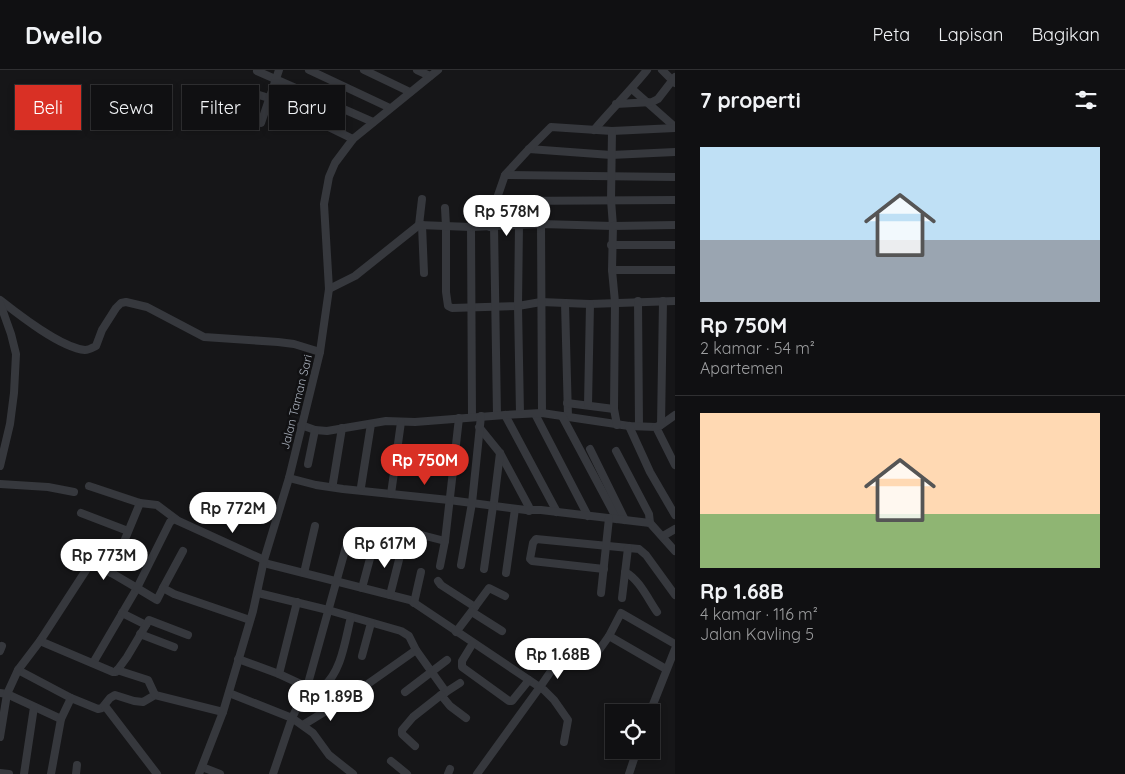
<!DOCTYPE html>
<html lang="id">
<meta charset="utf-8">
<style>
:root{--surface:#101012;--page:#1e1e20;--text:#f1f3f6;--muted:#9c9d9f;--line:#303032;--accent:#d93025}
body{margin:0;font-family:Quicksand,sans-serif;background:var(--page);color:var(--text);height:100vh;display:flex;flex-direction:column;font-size:19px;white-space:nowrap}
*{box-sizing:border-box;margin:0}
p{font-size:16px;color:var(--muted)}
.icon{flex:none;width:28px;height:28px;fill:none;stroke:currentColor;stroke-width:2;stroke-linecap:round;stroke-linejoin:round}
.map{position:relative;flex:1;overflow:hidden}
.side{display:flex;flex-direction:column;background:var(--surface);width:450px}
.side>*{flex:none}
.hud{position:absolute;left:15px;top:15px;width:475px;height:45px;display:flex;gap:10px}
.buttons{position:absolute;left:605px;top:634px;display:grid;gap:10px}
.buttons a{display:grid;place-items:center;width:55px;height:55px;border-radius:0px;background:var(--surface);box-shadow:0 2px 8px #0003,0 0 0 1px var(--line);font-size:25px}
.price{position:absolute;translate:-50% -42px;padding:0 11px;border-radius:18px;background:#fff;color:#222;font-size:16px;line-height:32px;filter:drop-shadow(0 1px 2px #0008)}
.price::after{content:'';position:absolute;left:50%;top:30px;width:15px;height:11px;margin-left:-8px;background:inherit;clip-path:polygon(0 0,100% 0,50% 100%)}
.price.on{background:var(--accent);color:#fff}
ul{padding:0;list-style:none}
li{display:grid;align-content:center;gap:10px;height:265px;padding:0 25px}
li+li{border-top:1px solid var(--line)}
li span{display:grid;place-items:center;height:155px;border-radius:0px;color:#555}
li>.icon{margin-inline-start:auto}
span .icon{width:90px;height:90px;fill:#fffc;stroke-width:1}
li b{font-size:21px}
h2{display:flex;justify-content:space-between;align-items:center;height:60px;padding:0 25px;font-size:21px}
.tag{padding:0 18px;border-radius:0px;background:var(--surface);box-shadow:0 2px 8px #0003,0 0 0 1px var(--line);font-size:18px;line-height:45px}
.tag.on{background:var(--accent);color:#fff}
header{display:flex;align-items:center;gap:30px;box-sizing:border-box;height:70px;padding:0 25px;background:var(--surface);border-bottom:1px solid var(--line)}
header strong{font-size:24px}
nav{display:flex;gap:28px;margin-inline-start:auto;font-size:18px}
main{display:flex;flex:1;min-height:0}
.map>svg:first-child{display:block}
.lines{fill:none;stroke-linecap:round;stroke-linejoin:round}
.minor{stroke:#36383d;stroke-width:8}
.labels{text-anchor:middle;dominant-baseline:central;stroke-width:5;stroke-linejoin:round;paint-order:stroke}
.street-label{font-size:12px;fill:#a7aeb9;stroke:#111113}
</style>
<header>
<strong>Dwello</strong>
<nav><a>Peta</a><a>Lapisan</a><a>Bagikan</a></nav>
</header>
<main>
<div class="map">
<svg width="675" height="704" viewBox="0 0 675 704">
<rect width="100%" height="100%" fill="#161618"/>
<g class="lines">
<g class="minor">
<polyline points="309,0 390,38"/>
<polyline points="364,0 410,22"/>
<polyline points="417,0 430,6"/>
<polyline points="662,0 675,13"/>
<polyline points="257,1 373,52"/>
<polyline points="239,19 269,28 353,69"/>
<polyline points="632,19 675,57"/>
<polyline points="616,34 652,32 658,29 675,7"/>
<polyline points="261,53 279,0"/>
<path d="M594,60C612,39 630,21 647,0"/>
<polyline points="529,79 611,85 675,82"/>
<polyline points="505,105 529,79 551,57 612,61 675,58"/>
<polyline points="496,131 675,130"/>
<polyline points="445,138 446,156 446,222 448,236 452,238 518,236 541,232 590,234 675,231"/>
<polyline points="541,154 542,343"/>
<polyline points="419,155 422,129"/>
<polyline points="422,155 424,203"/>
<polyline points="519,155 518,236 520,344"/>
<polyline points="494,156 497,345"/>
<polyline points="471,157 472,346"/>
<polyline points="490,157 496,131 505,105 675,107"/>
<polyline points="611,175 675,175"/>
<polyline points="612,200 675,200"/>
<polyline points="329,219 355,206 419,155 471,157 541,154 613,156 611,130 612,61"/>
<path d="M0,230C19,245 61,278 85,280C89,280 92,278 96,276L102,260L116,238L121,233L126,232L147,237L204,267L278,272L294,274L320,282"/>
<polyline points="638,231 639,356"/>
<polyline points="0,233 11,264 16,284 14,323 10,354 0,396"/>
<polyline points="565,233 568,347"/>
<polyline points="567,333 614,339"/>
<polyline points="588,335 590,234"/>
<polyline points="535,344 588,446"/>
<polyline points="505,345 557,442"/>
<polyline points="562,346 629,356 656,357 675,395"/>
<polyline points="301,355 315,360 327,361 386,351 415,352 505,345 542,343 562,346 617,449"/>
<polyline points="617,355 614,339 615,232 612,200 613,156 675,155"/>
<polyline points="661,355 675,345"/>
<polyline points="629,356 650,402 675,445"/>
<polyline points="479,357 500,383 529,437 529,441"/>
<polyline points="656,357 661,355 663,231"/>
<polyline points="590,379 625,450"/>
<polyline points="616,381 649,444 650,453"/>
<polyline points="308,394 315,360"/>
<polyline points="289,408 316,415 343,419 449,430 526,440 541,440 650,453 675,481"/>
<polyline points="333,413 342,358"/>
<polyline points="0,414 48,417 74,422"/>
<polyline points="89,416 140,433 157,435 177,450"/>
<polyline points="361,417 371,354"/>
<polyline points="391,424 401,352"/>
<polyline points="494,432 500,383"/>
<polyline points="81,443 128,461"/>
<polyline points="406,461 445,471"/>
<polyline points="663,466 675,459"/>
<polyline points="81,485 137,518 93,593"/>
<polyline points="264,493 410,530 544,620 554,630 568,650 564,672"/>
<polyline points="461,495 472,433 481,346"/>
<polyline points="440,496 445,471 459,348"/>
<polyline points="484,499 493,436"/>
<polyline points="604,499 532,491 530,489 533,473 536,469 639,479 646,485 675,525"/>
<path d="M625,502C639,509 648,529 657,542"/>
<polyline points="111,503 140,433"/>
<polyline points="304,503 315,456"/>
<polyline points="506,503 515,439"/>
<polyline points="438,511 441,515 475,537 456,562"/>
<polyline points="163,518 183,481"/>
<polyline points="362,518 375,470"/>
<polyline points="258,523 328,540 401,561 409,566 416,580 355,623 303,655"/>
<polyline points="601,523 609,448"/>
<polyline points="390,525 402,478"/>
<polyline points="622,528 628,478"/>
<polyline points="414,533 421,502"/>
<polyline points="475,537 489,518 505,526"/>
<polyline points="472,542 502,561"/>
<polyline points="122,543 146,555"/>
<polyline points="250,550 174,524 163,518 157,530 137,518 170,452 174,449 264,490"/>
<polyline points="140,564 174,577"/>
<polyline points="40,571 113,602 116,602 127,587 149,550 188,565"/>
<polyline points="473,573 462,591 462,597 509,631 512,631 529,610"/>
<polyline points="416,580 446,622 441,625 450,636 466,648"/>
<polyline points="0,581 2,576"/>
<polyline points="362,586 371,553"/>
<polyline points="238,589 279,604 307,617"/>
<polyline points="666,599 609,566 621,543 675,574"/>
<polyline points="18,600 71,628 98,639 102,638 110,628 115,625 134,631 143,632 155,625 223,642"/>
<polyline points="117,600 148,610 155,625"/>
<polyline points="279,604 297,532"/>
<path d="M323,617C342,601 345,570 351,547"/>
<polyline points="405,622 447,590"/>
<polyline points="446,622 460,613"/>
<polyline points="0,623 7,624 61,649"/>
<polyline points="229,623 292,648 313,663 329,685 353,704"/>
<polyline points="105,636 157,704"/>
<polyline points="650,642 675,579"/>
<polyline points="0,667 7,624 18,600 40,571 92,491"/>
<polyline points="415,676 402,664 402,660 413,647 441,625"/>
<polyline points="391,691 407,704"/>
<polyline points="202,697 220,704"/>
<polyline points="0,703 9,704"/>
<polyline points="24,704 34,637"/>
<polyline points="51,704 61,649 71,628"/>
<polyline points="76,704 77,695"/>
<polyline points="199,704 223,642 253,541 264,490 289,408 320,282 329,219 324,134 329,107 335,93 353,69 438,0"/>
<polyline points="273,704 292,648 307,617 349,466"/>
<polyline points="448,704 450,699"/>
<polyline points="477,704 540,617 558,591 565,575 567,573 592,590 609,566"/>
<polyline points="629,704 637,680"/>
</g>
</g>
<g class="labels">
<g class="street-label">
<text transform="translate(296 332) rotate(-76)">Jalan Taman Sari</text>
</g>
</g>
</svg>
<div class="buttons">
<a><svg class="icon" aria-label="locate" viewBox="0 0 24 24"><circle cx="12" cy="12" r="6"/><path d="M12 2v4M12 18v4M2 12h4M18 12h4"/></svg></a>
</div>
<b class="price" style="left:507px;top:167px">Rp 578M</b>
<b class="price on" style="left:425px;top:416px">Rp 750M</b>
<b class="price" style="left:233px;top:464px">Rp 772M</b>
<b class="price" style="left:385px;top:499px">Rp 617M</b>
<b class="price" style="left:104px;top:511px">Rp 773M</b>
<b class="price" style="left:558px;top:610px">Rp 1.68B</b>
<b class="price" style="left:331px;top:652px">Rp 1.89B</b>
<div class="hud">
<a class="tag on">Beli</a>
<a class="tag">Sewa</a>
<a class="tag">Filter</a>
<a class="tag">Baru</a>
</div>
</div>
<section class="side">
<h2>7 properti<svg class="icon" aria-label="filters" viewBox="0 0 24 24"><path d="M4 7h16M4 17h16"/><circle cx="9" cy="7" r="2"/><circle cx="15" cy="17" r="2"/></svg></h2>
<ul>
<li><span style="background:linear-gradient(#bfe0f5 60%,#9aa5b1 0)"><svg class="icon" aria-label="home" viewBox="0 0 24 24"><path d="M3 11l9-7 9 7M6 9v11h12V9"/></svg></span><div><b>Rp 750M</b><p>2 kamar · 54 m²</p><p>Apartemen</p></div></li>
<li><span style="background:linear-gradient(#ffd9b3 65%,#8fb573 0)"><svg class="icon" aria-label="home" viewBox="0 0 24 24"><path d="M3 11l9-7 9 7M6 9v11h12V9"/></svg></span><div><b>Rp 1.68B</b><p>4 kamar · 116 m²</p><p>Jalan Kavling 5</p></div></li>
</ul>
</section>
</main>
